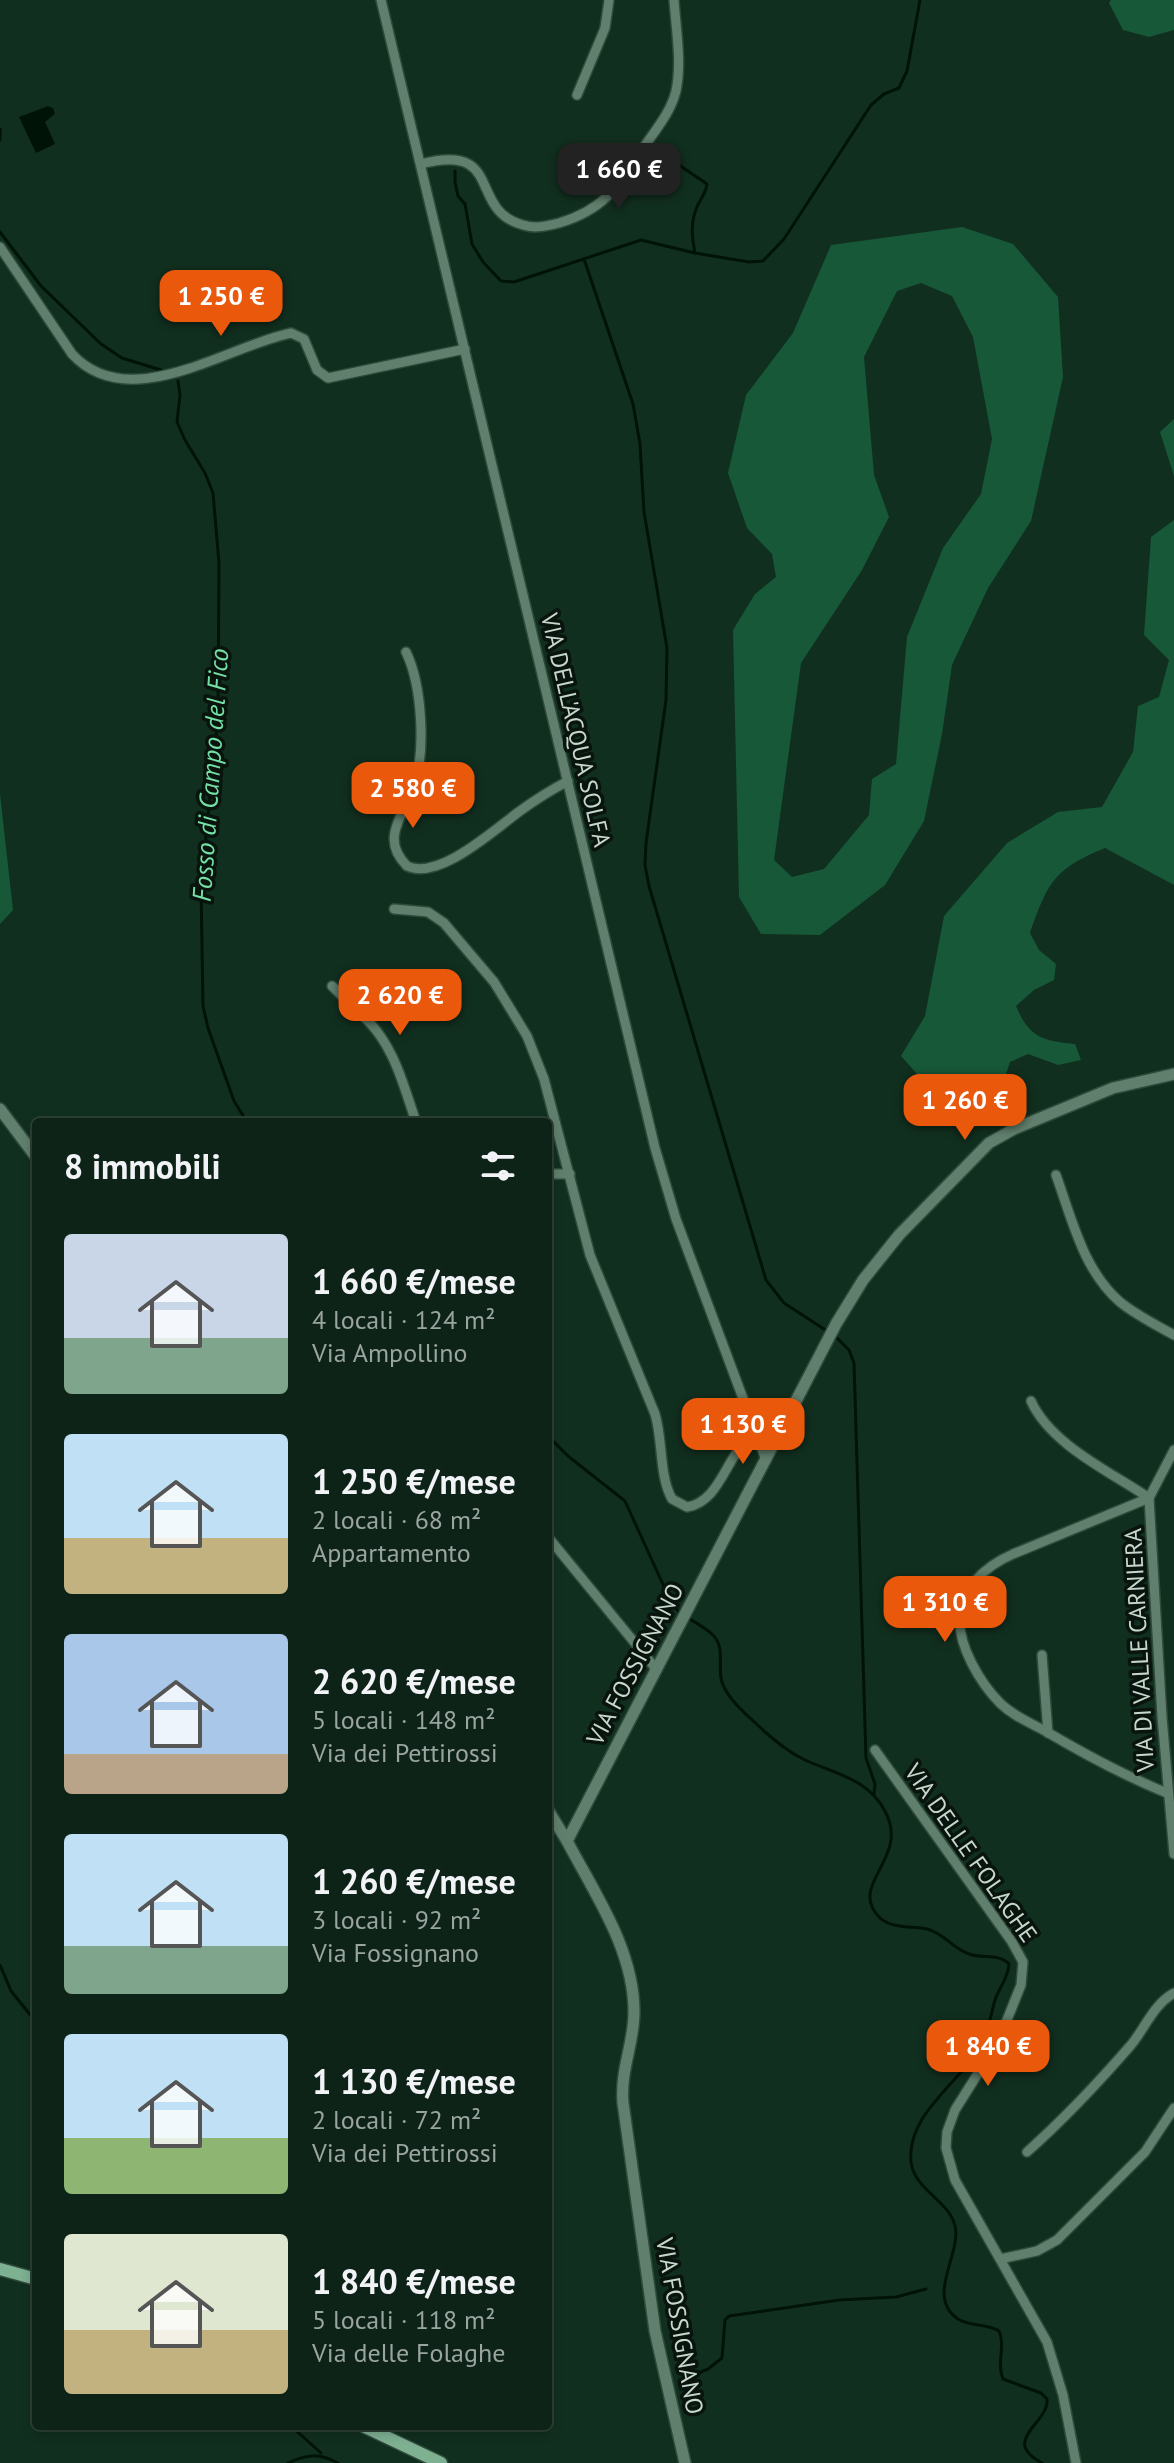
<!DOCTYPE html>
<html lang="it">
<meta charset="utf-8">
<style>
:root{--surface:#0d2317;--page:#1b2f24;--text:#f1f3f6;--muted:#9aa4a1;--line:#2d4036;--accent:#ea580c}
body{margin:0;font-family:"PT Sans",sans-serif;background:var(--page);color:var(--text);height:100vh;display:flex;flex-direction:column;font-size:30px;white-space:nowrap}
*{box-sizing:border-box;margin:0}
p{font-size:26px;color:var(--muted)}
.icon{flex:none;width:44px;height:44px;fill:none;stroke:currentColor;stroke-width:2;stroke-linecap:round;stroke-linejoin:round}
.map{position:relative;flex:1;overflow:hidden}
.sheet{position:absolute;left:32px;top:1118px;width:520px;height:1312px;display:flex;flex-direction:column;background:var(--surface);border-radius:8px;box-shadow:0 4px 12px #0003,0 0 0 2px var(--line)}
.sheet>*{flex:none}
.price{position:absolute;translate:-50% -68px;padding:0 18px;border-radius:16px;background:var(--accent);color:#fff;font-size:26px;line-height:52px;filter:drop-shadow(0 2px 4px #0008)}
.price::after{content:'';position:absolute;left:50%;top:48px;width:24px;height:18px;margin-left:-12px;background:inherit;clip-path:polygon(0 0,100% 0,50% 100%)}
.price.active{background:#222;color:#fff}
ul{padding:0;list-style:none}
li{display:flex;align-items:center;gap:24px;height:200px;padding:0 32px}
li span{display:grid;place-items:center;flex:none;width:224px;height:160px;border-radius:8px;color:#555}
li>.icon{margin-inline-start:auto}
span .icon{width:96px;height:96px;fill:#fffc;stroke-width:1}
li b{font-size:34px}
h2{display:flex;justify-content:space-between;align-items:center;height:96px;padding:0 32px;font-size:34px}
.map>svg:first-child{display:block}
.green{fill:#175839;fill-rule:evenodd}
.water{fill:#001307}
.lines{fill:none;stroke-linecap:round;stroke-linejoin:round}
.stream{stroke:#001307;stroke-width:3}
.minor-casing{stroke:#2e4a3b;stroke-width:12}
.tertiary-casing{stroke:#2e4a3b;stroke-width:14}
.secondary-casing{stroke:#2e4a3b;stroke-width:15}
.minor{stroke:#607f6c;stroke-width:9}
.tertiary{stroke:#607f6c;stroke-width:11}
.secondary{stroke:#7eb092;stroke-width:12}
.labels{text-anchor:middle;dominant-baseline:central;stroke-width:7;stroke-linejoin:round;paint-order:stroke}
.street-label{font-size:24px;fill:#c6d7cc;stroke:#08140d}
.water-label{font-size:26px;font-style:italic;fill:#74e0a5;stroke:#08140d}
</style>
<div class="map">
<svg width="1174" height="2463" viewBox="0 0 1174 2463">
<rect width="100%" height="100%" fill="#112f1f"/>
<g class="green">
<polygon points="1111,0 1174,0 1174,30 1149,37 1123,30 1109,3"/>
<path d="M962,227L1013,244L1058,297L1063,377L1031,521L988,588L952,665L942,734L924,821L885,885L820,935L761,934L739,897L733,630L755,594L776,577L772,554L747,528L728,473L746,395L793,333L831,245ZM921,283L952,296L973,337L992,439L981,494L943,548L907,637L896,764L872,779L869,815L824,869L792,877L774,860L801,663L862,570L889,517L874,475L864,357L897,291Z"/>
<polygon points="1174,419 1174,476 1160,432"/>
<path d="M1174,520V885L1105,848C1054,869 1048,882 1030,933L1039,950L1056,964L1054,980L1034,990L1016,1006C1029,1037 1042,1041 1075,1044L1081,1060L1058,1065L1028,1054L1010,1062L1005,1077L1011,1091L1007,1111L988,1113L949,1078L919,1076L901,1056L925,1016L944,916L1007,843L1058,812L1102,807L1133,752L1138,706L1159,697L1169,660L1144,635L1151,537Z"/>
<polygon points="0,794 13,910 0,924"/>
</g>
<polygon class="water" points="48,106 53,108 55,114 45,122 55,144 36,153 19,117"/>
<g class="lines">
<g class="stream">
<polyline points="0,129 0,140"/>
<path d="M679,165L707,184C706,194 700,199 697,207C690,223 692,237 695,253"/>
<polyline points="455,171 455,182 458,196 465,204 472,244 483,262 501,281 514,282 641,240 695,253 749,262 763,261 784,239 871,105 884,94 899,88 907,71 920,0"/>
<polyline points="0,232 41,286 101,344 122,358 161,370"/>
<polyline points="584,259 633,404 640,444 644,512 667,648 666,700 646,843 645,865 649,886 766,1280 784,1303 827,1331"/>
<polyline points="178,381 180,395 177,422 185,440 205,473 213,493 219,563 218,717 201,886 203,1006 208,1028 234,1101 247,1122"/>
<polyline points="834,1335 849,1350 854,1363 866,1758 875,1784 874,1794"/>
<polyline points="548,1436 568,1456 625,1501 671,1602 681,1614"/>
<path d="M688,1618C696,1623 706,1628 713,1635C727,1649 715,1671 724,1687C732,1704 752,1719 765,1732C778,1743 790,1753 805,1760C836,1774 868,1779 885,1811C911,1859 846,1884 880,1918C892,1929 913,1926 927,1929C944,1933 953,1949 969,1954C982,1959 999,1953 1009,1964C1009,1975 1001,1986 996,1997C991,2012 989,2030 982,2044C961,2082 906,2114 911,2162C915,2191 949,2200 955,2226C962,2253 925,2297 958,2319C970,2327 986,2323 999,2331C1006,2347 996,2362 1003,2379L1041,2393L1047,2399C1050,2423 999,2440 1042,2463"/>
<polyline points="0,1965 11,1991 36,2022"/>
<polyline points="682,2380 708,2369 722,2358 725,2320 729,2316 839,2300 896,2297 926,2289"/>
<polyline points="291,2426 321,2453"/>
<path d="M288,2463C307,2454 319,2453 338,2463"/>
</g>
<defs>
<g id="minor">
<polyline points="381,0 655,1148 676,1219 766,1460"/>
<polyline points="577,95 605,28 609,0"/>
<path d="M421,164C505,142 467,210 523,225C535,229 547,226 559,223C607,209 620,183 646,144C658,127 671,111 676,91C682,62 676,30 674,0"/>
<path d="M0,247L72,354C129,416 227,346 291,333L304,339L317,370L328,378L465,349"/>
<path d="M406,652C422,685 426,751 414,786C409,802 398,816 395,832C392,845 398,857 407,866C439,881 495,829 520,811C535,800 551,790 568,781"/>
<path d="M394,909L428,912L444,923L494,982L527,1036L544,1079L590,1255L655,1414C663,1440 659,1476 672,1499L687,1507C723,1501 726,1450 756,1433"/>
<path d="M332,986C346,1000 363,1014 376,1030C397,1057 405,1090 416,1122"/>
<polyline points="548,1174 570,1174"/>
<path d="M1056,1175C1072,1219 1083,1270 1120,1302C1136,1315 1156,1325 1174,1335"/>
<path d="M1031,1401C1051,1445 1111,1472 1149,1498"/>
<polyline points="1174,1450 1149,1498 1162,1717 1174,1854"/>
<path d="M1149,1498L1013,1554C986,1566 964,1585 960,1616C957,1644 980,1683 1000,1703C1013,1716 1031,1723 1047,1732C1086,1755 1125,1776 1167,1793"/>
<polyline points="548,1537 657,1670"/>
<polyline points="1042,1655 1048,1733"/>
<polyline points="875,1750 1012,1942 1023,1962 1021,1985 999,2040 955,2110 947,2132 946,2148 955,2180 1047,2342 1063,2395 1076,2463"/>
<path d="M1027,2152C1064,2119 1098,2083 1131,2045C1145,2028 1154,2004 1174,1993"/>
<polyline points="1000,2259 1037,2251 1057,2240 1145,2152 1174,2108"/>
</g>
<g id="tertiary">
<polyline points="0,1109 36,1157"/>
<polyline points="548,1810 567,1841"/>
<path d="M685,2463L655,2331L623,2103C620,2070 634,2044 634,2012C634,1950 595,1894 567,1841L836,1324L863,1280L899,1235L989,1143L1014,1129L1113,1088L1174,1074"/>
</g>
<g id="secondary">
<polyline points="0,2269 36,2279"/>
<polyline points="363,2426 441,2463"/>
</g>
</defs>
<use href="#minor" class="minor-casing"/>
<use href="#tertiary" class="tertiary-casing"/>
<use href="#secondary" class="secondary-casing"/>
<use href="#minor" class="minor"/>
<use href="#tertiary" class="tertiary"/>
<use href="#secondary" class="secondary"/>
</g>
<g class="labels">
<g class="street-label">
<text transform="translate(576 730) rotate(77)">VIA DELL'ACQUA SOLFA</text>
<text transform="translate(1139 1650) rotate(-93)">VIA DI VALLE CARNIERA</text>
<text transform="translate(635 1664) rotate(-62)">VIA FOSSIGNANO</text>
<text transform="translate(971 1853) rotate(55)">VIA DELLE FOLAGHE</text>
<text transform="translate(680 2326) rotate(80)">VIA FOSSIGNANO</text>
</g>
<g class="water-label">
<text transform="translate(210 775) rotate(-86)">Fosso di Campo del Fico</text>
</g>
</g>
</svg>
<b class="price active" style="left:619px;top:211px">1 660 €</b>
<b class="price" style="left:221px;top:338px">1 250 €</b>
<b class="price" style="left:413px;top:830px">2 580 €</b>
<b class="price" style="left:400px;top:1037px">2 620 €</b>
<b class="price" style="left:965px;top:1142px">1 260 €</b>
<b class="price" style="left:743px;top:1466px">1 130 €</b>
<b class="price" style="left:945px;top:1644px">1 310 €</b>
<b class="price" style="left:988px;top:2088px">1 840 €</b>
<section class="sheet">
<h2>8 immobili<svg class="icon" aria-label="filters" viewBox="0 0 24 24"><path d="M4 7h16M4 17h16"/><circle cx="9" cy="7" r="2"/><circle cx="15" cy="17" r="2"/></svg></h2>
<ul>
<li><span style="background:linear-gradient(#c9d6e8 65%,#7fa58c 0)"><svg class="icon" aria-label="home" viewBox="0 0 24 24"><path d="M3 11l9-7 9 7M6 9v11h12V9"/></svg></span><div><b>1 660 €/mese</b><p>4 locali · 124 m²</p><p>Via Ampollino</p></div></li>
<li><span style="background:linear-gradient(#bfe0f5 65%,#c2b280 0)"><svg class="icon" aria-label="home" viewBox="0 0 24 24"><path d="M3 11l9-7 9 7M6 9v11h12V9"/></svg></span><div><b>1 250 €/mese</b><p>2 locali · 68 m²</p><p>Appartamento</p></div></li>
<li><span style="background:linear-gradient(#a9c7e8 75%,#b9a48a 0)"><svg class="icon" aria-label="home" viewBox="0 0 24 24"><path d="M3 11l9-7 9 7M6 9v11h12V9"/></svg></span><div><b>2 620 €/mese</b><p>5 locali · 148 m²</p><p>Via dei Pettirossi</p></div></li>
<li><span style="background:linear-gradient(#bfe0f5 70%,#7fa58c 0)"><svg class="icon" aria-label="home" viewBox="0 0 24 24"><path d="M3 11l9-7 9 7M6 9v11h12V9"/></svg></span><div><b>1 260 €/mese</b><p>3 locali · 92 m²</p><p>Via Fossignano</p></div></li>
<li><span style="background:linear-gradient(#bfe0f5 65%,#8fb573 0)"><svg class="icon" aria-label="home" viewBox="0 0 24 24"><path d="M3 11l9-7 9 7M6 9v11h12V9"/></svg></span><div><b>1 130 €/mese</b><p>2 locali · 72 m²</p><p>Via dei Pettirossi</p></div></li>
<li><span style="background:linear-gradient(#dfe7d0 60%,#c2b280 0)"><svg class="icon" aria-label="home" viewBox="0 0 24 24"><path d="M3 11l9-7 9 7M6 9v11h12V9"/></svg></span><div><b>1 840 €/mese</b><p>5 locali · 118 m²</p><p>Via delle Folaghe</p></div></li>
</ul>
</section>
</div>
